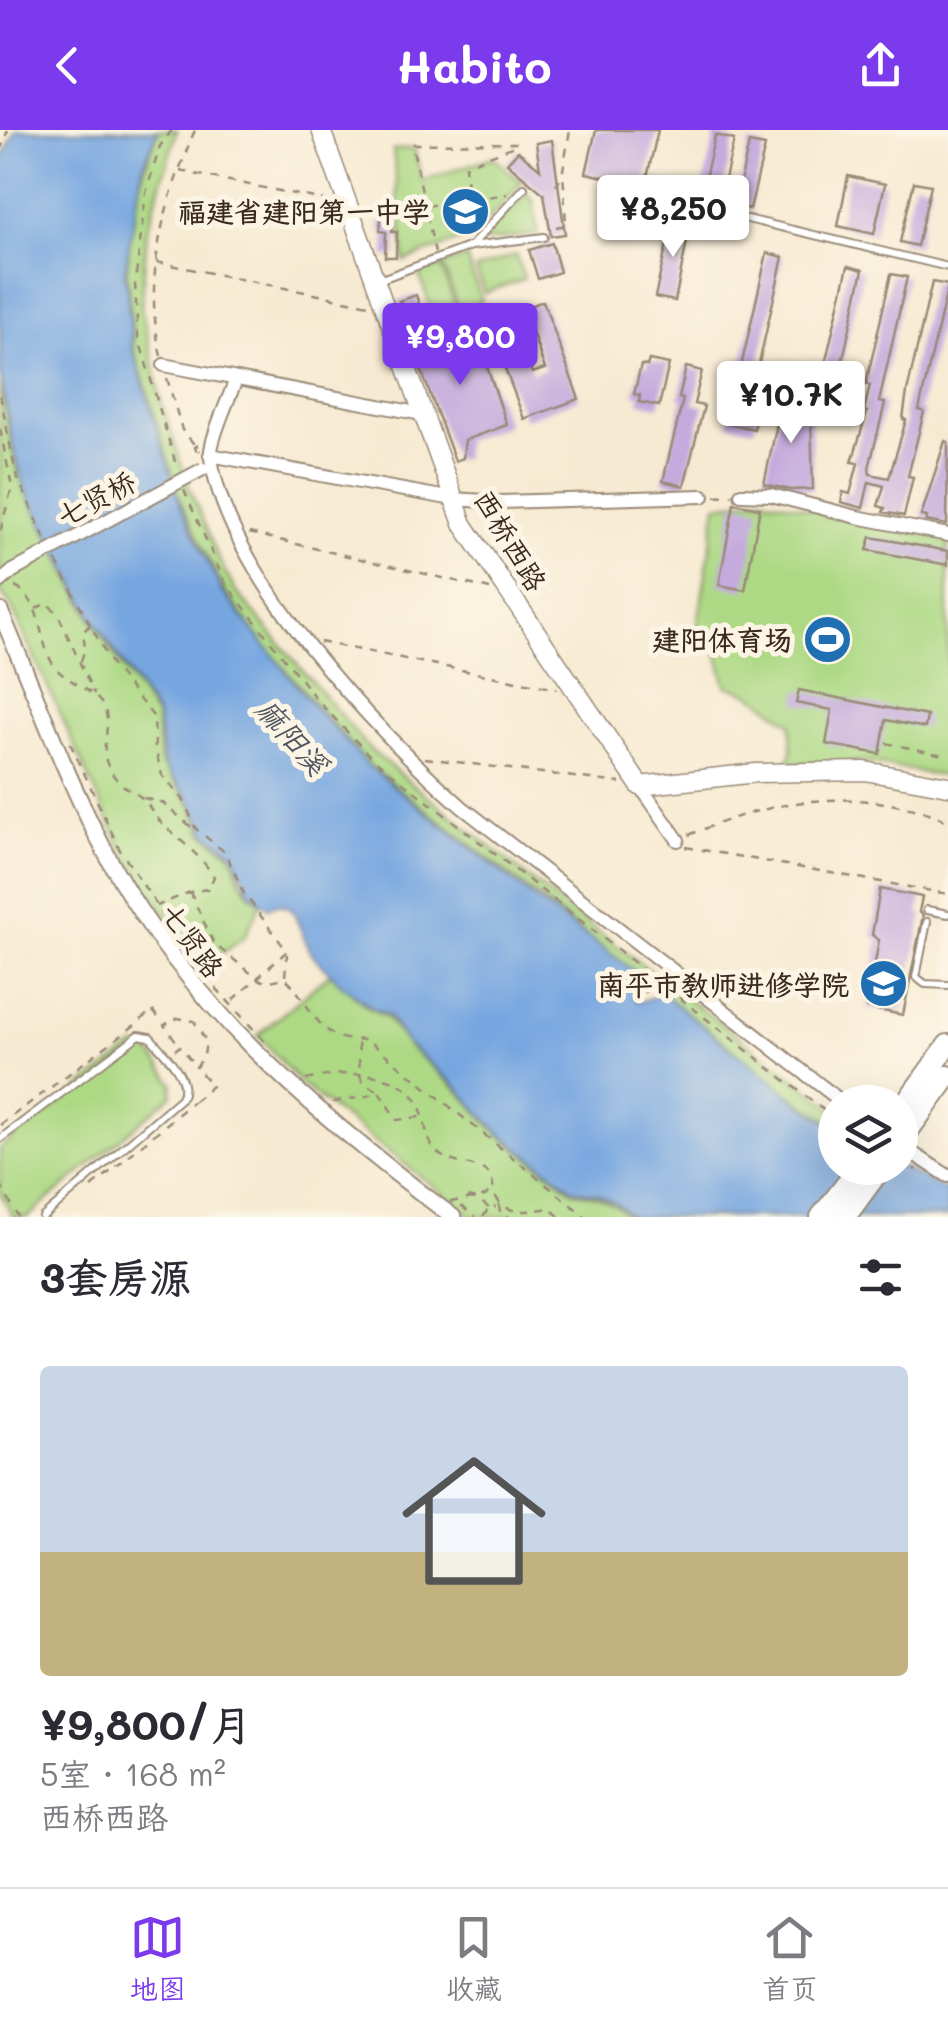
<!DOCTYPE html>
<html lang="zh">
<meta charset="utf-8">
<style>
:root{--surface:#fff;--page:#f7f7f7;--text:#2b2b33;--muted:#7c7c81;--line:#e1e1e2;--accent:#7c3aed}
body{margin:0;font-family:Mali,"LXGW WenKai TC",sans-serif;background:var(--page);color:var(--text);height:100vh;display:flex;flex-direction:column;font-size:38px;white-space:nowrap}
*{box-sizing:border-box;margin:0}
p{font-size:32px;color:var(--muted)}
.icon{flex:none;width:55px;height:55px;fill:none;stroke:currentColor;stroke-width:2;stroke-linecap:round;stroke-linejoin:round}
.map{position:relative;height:1087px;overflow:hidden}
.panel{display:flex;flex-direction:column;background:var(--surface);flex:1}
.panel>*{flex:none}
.buttons{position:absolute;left:818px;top:955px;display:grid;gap:20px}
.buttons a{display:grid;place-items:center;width:100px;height:100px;border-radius:50%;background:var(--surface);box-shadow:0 10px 40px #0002;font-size:50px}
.price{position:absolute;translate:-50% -85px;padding:0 22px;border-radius:10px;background:#fff;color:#222;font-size:32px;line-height:65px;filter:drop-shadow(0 2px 5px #0008)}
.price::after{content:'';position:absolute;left:50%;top:60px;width:30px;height:22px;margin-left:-15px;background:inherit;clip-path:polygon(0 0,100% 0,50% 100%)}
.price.on{background:var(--accent);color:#fff}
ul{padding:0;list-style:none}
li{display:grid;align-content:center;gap:20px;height:530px;padding:0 40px}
li span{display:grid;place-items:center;height:310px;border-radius:10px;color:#555}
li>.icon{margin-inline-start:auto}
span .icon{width:180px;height:180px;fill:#fffc;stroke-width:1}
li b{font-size:42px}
h2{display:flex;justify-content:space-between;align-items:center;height:120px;padding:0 40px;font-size:42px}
header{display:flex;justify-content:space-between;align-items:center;height:130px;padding:0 40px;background:var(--accent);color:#fff;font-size:45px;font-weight:700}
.dock{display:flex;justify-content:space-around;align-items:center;height:140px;border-top:2px solid var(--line);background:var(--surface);font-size:28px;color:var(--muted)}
.dock a{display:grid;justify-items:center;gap:5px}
.dock .on{color:var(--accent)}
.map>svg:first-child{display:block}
.green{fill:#add985;stroke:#748252;stroke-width:2.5}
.water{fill:#76a6e0;stroke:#58687f;stroke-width:2.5}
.building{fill:#c4aadd}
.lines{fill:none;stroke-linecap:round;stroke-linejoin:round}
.service-casing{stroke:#998a78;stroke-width:10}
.minor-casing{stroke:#998a78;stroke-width:16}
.tertiary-casing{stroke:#998a78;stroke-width:19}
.secondary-casing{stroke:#998a78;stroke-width:21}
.primary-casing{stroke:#998a78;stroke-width:24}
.path{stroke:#998a78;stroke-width:2.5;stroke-dasharray:8 8;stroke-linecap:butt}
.service{stroke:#fff;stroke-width:6}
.minor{stroke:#fff;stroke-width:12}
.tertiary{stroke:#fff;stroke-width:15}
.secondary{stroke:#fff;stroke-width:18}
.primary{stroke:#fff;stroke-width:20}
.minor-bridge-casing{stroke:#998a78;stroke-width:16;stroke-linecap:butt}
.minor-bridge{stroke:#fff;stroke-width:12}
.labels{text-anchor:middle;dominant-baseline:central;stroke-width:10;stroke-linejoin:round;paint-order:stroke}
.poi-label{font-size:28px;font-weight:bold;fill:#3b2a1e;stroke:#fcf5e5;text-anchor:end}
.street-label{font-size:28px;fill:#3b2a1e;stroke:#fcf5e5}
.water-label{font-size:30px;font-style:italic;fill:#505562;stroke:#fcf5e5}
</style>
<header><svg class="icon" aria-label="back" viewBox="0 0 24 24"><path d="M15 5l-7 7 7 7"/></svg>Habito<svg class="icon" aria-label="share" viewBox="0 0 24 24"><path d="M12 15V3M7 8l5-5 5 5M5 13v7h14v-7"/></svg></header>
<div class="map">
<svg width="948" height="1087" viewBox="0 0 948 1087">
<rect width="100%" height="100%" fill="#fcf5e5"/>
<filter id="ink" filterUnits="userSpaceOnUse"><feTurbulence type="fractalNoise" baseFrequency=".01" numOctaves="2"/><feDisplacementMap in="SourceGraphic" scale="20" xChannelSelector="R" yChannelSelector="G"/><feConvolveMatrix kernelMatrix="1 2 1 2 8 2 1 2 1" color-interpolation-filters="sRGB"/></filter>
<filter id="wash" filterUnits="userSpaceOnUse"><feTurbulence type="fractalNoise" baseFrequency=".0048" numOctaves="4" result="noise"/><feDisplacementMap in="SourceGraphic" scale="40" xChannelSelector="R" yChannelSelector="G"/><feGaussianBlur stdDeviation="2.25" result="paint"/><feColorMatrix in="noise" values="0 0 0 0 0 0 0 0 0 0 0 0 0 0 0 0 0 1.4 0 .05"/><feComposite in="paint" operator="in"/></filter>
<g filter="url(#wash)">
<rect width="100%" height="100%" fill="#f7ead2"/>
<g class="green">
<polygon points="159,0 177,0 147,100 141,177 162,274 187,352 219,430 235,460 369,619 556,770 835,979 835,995 800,972 369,635 269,521 225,462 182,375 134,219 127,142 131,100 145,36"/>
<polygon points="414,18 422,51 493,27 522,52 475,105 405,131 393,20"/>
<polygon points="526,63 533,70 538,104 480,112"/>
<polygon points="516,125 524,149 484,163 476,139"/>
<polygon points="466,127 482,171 459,179 443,135"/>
<polygon points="441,136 456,179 434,187 419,144"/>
<polygon points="0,253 13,325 24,358 96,497 156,587 160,632 189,671 205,705 233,725 240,749 249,763 261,773 245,806 202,839 122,720 11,476 0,462"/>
<path d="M763,368L948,410V647L864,632L787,634L792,622L791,593C766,577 755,561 726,556L716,518L697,500L717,375Z"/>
<polygon points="331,843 367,877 386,887 408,916 457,959 498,1004 574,1062 596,1066 616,1076 629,1087 473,1087 302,955 258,905"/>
<polygon points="146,916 173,953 172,965 28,1087 13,1087 0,1062 0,1018 134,917"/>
</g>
<polygon class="water" points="16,0 158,0 142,40 125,141 133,219 181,375 222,461 312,574 369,636 539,772 640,845 635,869 638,872 663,864 800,973 835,996 835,1038 900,1036 948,1061 948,1087 632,1087 617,1074 598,1064 575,1060 499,1003 456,956 408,915 388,885 372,878 343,856 310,822 294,783 289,777 276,774 268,778 250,762 232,721 207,704 190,670 164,637 157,586 96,493 25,359 13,316 0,243 0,34"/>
<g id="blocks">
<g class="building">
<polygon points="596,0 658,0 645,56 586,43"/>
<polygon points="715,5 734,10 719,75 700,70"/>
<polygon points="552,10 565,104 551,106 544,64 507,33 518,21 540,39 536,13"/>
<polygon points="749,13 765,16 750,79 735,76"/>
<polygon points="848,46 885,54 874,104 838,96"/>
<polygon points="914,52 931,55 917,116 900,112"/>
<polygon points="382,76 393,77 392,102 397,102 396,127 385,127 386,102 380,101"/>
<polygon points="673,87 691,91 675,171 655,167"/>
<polygon points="552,113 560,142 538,149 529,120"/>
<polygon points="767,123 783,127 755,251 764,253 754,299 728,294"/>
<polygon points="848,136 863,140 838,251 822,247"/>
<polygon points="891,144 907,147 879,272 885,273 869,338 870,344 889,348 906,290 903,289 907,262 932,152 948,155 919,280 924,282 908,346 913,347 904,386 883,382 885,378 878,376 884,356 869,352 863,378 841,372 843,362 850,364 858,333 852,332 867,282 864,281 870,255 866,254"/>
<polygon points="416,165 427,198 409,204 399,171"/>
<polygon points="543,171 579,269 524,289 487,191 509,183 532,243 545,239 524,178"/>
<polygon points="473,196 507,295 465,310 463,328 455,331 413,218"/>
<polygon points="649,230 669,234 659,276 639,272 640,265 634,264 641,235 647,236"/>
<polygon points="686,237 702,241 694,274 704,276 684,356 663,351 683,269 679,268"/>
<polygon points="785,256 805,260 799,288 811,288 813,359 791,360 764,354"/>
<polygon points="945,311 948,312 947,395 926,391 927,387 921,386"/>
<polygon points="734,373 760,378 745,460 719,455"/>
<polygon points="871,407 948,421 948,435 867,420"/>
<polygon points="799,560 927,586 925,598 886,590 880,624 826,614 832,580 796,573"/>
<polygon points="880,759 922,767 919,782 923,785 903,885 867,878 879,810 872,805"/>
</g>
</g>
</g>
<g filter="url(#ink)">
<use href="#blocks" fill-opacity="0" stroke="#998a78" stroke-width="2.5"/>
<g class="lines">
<defs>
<g id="service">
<polyline points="743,88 948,137"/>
<polyline points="472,115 524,58"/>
<polyline points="376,151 471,116 544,107"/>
<polyline points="927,780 948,784"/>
<polyline points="927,792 916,847 925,854 948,855"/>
<path d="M0,1009L139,905L150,907C163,923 192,948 181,968L43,1087"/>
</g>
<g id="minor">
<polyline points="164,235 422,284"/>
<path d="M236,249C230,267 208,312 211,328C228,445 376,601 462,677L842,972"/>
<polyline points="210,325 453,369 500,372 703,366"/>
<polyline points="741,364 771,365 857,387 948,405"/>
<polyline points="0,452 13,441"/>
<polyline points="640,656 678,710"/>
<polyline points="900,1015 948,1046"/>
</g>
<path id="tertiary" d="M0,481C33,558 62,637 100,712C180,870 314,983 453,1087"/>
<polyline id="secondary" points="321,0 463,394 640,656 756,643 865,641 948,656"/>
<g id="primary">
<polyline points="900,981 948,915"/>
<polyline points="900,1012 948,946"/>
<polyline points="821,1087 859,1038"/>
<polyline points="845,1087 881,1038"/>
</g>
</defs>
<use href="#service" class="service-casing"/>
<use href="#minor" class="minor-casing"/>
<use href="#tertiary" class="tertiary-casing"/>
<use href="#secondary" class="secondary-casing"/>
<use href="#primary" class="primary-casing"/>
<g class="path">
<polyline points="172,0 160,16 146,63 135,154 138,206 177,338"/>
<polyline points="0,21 8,0"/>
<polyline points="180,41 329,71"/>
<polyline points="555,54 558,54 561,44"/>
<polyline points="426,76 507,64"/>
<polyline points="556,97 566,95 563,40 570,0"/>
<polyline points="471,105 465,36 519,14"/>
<polyline points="435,123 412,14 522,13"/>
<polyline points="156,132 369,175"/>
<path d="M161,226C142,147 164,73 195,0"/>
<polyline points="167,248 182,300 200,321"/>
<polyline points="0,265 16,344 46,411"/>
<polyline points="0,299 12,357 0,402"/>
<polyline points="198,315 195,317 198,326"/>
<polyline points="184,360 225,453 317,570 372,628 835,989"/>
<polyline points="715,366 732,365"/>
<polyline points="249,403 490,459"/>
<polyline points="56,431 114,539 154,587 155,618 162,645 183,669 196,699 226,723 243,762 287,821 230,873"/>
<path d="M15,457C44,470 37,513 55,537C68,554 101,561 106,583C111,609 94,622 117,650C124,658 134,661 142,668C148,672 151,681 156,687C173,706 201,724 214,747L208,759L190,762L157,776"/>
<polyline points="36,479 46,473 57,482 94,564"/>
<polyline points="320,512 557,559"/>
<polyline points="81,531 85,518 83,502 90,495"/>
<polyline points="70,613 120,720 194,832"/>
<polyline points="886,613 948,626"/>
<polyline points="425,628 620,653"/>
<polyline points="144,668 163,673 195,700"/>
<path d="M689,705C758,676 829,659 904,677C920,680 935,683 948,693"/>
<polyline points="686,717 948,764"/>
<path d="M190,762L214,814L257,848L265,852L285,848C304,864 314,898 339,907C350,912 360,907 370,912L586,1087"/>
<polyline points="205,846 267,914"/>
<polyline points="285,846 287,824"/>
<polyline points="644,863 656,847 670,857 674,852"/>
<polyline points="141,890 152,880 163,893"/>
<polyline points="175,920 180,916 196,937 204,926 206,911 194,891 178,888 164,895 180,916"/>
<path d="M306,950C340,941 401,937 419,975C427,992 424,1011 439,1024C452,1035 479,1034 488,1043C494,1049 492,1058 495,1065C504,1087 531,1081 549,1078L560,1087"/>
<polyline points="379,962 397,990 420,987"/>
<polyline points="194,971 212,956 197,938"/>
<polyline points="333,972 368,966 378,961 363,952 360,945 358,910"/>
<polyline points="0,995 139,892"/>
<polyline points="900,1031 916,1040"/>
<polyline points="0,1054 18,1087"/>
<polyline points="92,1057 194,971"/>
<polyline points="468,1067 479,1070 489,1078"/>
<polyline points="450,1072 485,1066 493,1059"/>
<polyline points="499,1074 500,1082 509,1087"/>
<polyline points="461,1076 475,1087"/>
<polyline points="483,1087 489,1078 496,1077"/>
</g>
<use href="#service" class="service"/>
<use href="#minor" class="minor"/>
<use href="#tertiary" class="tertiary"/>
<use href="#secondary" class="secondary"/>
<use href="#primary" class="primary"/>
<defs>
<polyline id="minor-bridge" points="13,441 203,339"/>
</defs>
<use href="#minor-bridge" class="minor-bridge-casing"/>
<use href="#minor-bridge" class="minor-bridge"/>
</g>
</g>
<defs>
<symbol id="school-disc" viewBox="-11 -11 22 22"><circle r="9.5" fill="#1f6fb2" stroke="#fcf5e5"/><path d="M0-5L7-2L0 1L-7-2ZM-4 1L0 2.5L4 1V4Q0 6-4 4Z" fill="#fff"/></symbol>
<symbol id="stadium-disc" viewBox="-11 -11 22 22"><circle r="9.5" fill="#1f6fb2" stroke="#fcf5e5"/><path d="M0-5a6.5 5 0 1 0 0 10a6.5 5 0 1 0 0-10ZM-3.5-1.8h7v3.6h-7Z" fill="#fff"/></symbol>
</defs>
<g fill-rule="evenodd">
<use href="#school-disc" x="438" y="54" width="55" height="55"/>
<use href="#stadium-disc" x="800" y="482" width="55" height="55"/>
<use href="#school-disc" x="856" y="826" width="55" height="55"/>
</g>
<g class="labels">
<g class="poi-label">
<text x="430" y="81">福建省建阳第一中学</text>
<text x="792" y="509">建阳体育场</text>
<text x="849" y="854">南平市教师进修学院</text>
</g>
<g class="street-label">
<text transform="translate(96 368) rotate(-28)">七贤桥</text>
<text transform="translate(511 410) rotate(59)">西桥西路</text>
<text transform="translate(193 810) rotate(54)">七贤路</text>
</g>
<g class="water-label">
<text transform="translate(293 606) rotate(48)">麻阳溪</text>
</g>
</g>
</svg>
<div class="buttons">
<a><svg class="icon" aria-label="layers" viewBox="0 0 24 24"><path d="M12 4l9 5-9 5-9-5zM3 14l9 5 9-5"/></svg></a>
</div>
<b class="price" style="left:673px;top:130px">¥8,250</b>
<b class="price on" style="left:460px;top:258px">¥9,800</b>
<b class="price" style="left:791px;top:316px">¥10.7K</b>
</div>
<section class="panel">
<h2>3套房源<svg class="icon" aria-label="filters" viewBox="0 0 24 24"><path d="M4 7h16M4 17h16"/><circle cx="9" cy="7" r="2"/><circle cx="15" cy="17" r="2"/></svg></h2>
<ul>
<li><span style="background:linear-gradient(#c9d6e8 60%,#c2b280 0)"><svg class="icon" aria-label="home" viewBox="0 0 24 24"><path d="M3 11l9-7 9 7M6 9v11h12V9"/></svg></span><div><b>¥9,800/月</b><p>5室 · 168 m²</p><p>西桥西路</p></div></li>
</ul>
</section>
<nav class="dock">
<a class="on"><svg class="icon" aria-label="map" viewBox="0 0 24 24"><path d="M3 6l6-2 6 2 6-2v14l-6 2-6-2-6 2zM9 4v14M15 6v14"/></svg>地图</a>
<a><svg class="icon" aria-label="saved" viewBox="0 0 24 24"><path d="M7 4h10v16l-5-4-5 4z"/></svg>收藏</a>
<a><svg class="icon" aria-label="home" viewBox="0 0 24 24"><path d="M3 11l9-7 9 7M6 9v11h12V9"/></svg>首页</a>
</nav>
